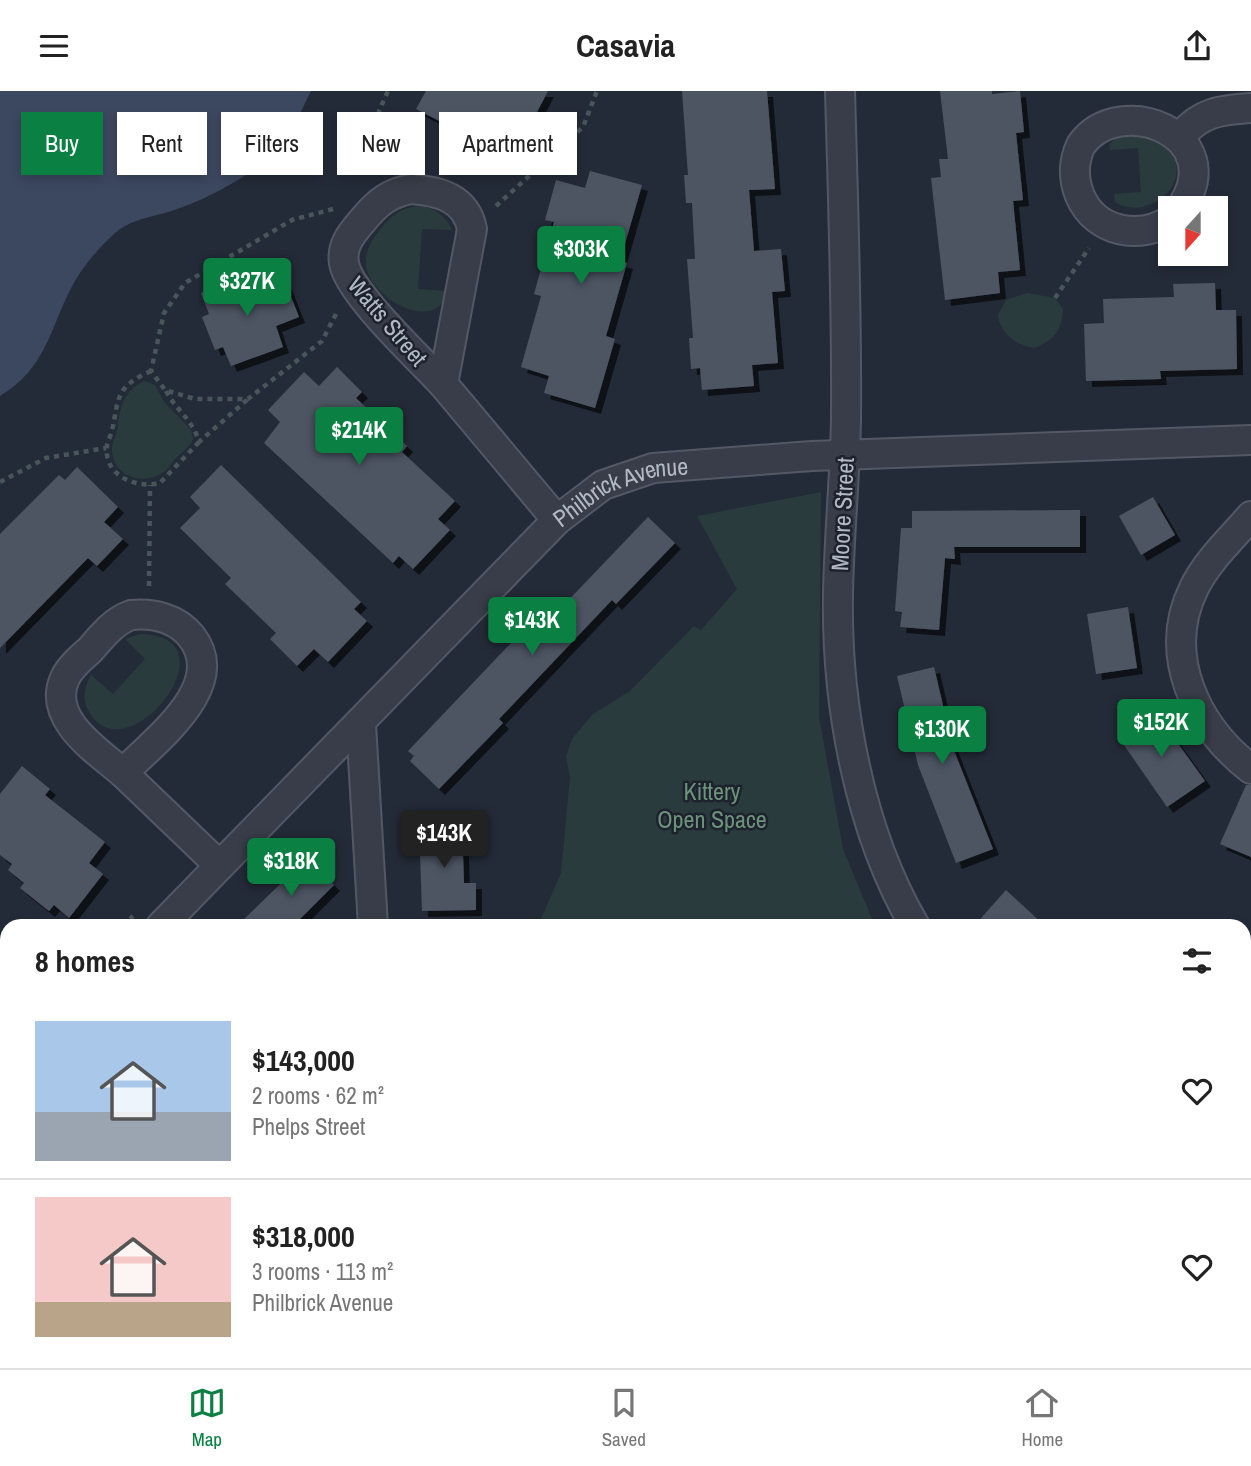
<!DOCTYPE html>
<meta charset="utf-8">
<style>
:root{--surface:#fff;--page:#f6f6f6;--text:#222;--muted:#767676;--line:#e0e0e0;--accent:#0b8043}
body{margin:0;font-family:"Archivo Narrow",sans-serif;background:var(--page);color:var(--text);height:100vh;display:flex;flex-direction:column;font-size:26px;white-space:nowrap}
*{box-sizing:border-box;margin:0}
p{font-size:23px;color:var(--muted)}
.icon{flex:none;width:38px;height:38px;fill:none;stroke:currentColor;stroke-width:2;stroke-linecap:round;stroke-linejoin:round}
.map{position:relative;flex:1;overflow:hidden}
.drawer{position:absolute;left:0px;top:828px;width:1251px;height:450px;display:flex;flex-direction:column;background:var(--surface);border-radius:21px 21px 0 0;box-shadow:0 4px 10px #0003}
.drawer>*{flex:none}
.banner{position:absolute;left:21px;top:21px;width:700px;height:63px;display:flex;gap:14px}
.needle{width:46px;rotate:201deg}
.fabs{position:absolute;left:1158px;top:105px;display:grid;gap:14px}
.fabs a{display:grid;place-items:center;width:70px;height:70px;border-radius:0px;background:var(--surface);box-shadow:0 4px 10px #0003;font-size:35px}
.price{position:absolute;translate:-50% -60px;padding:0 16px;border-radius:7px;background:var(--accent);color:#fff;font-size:23px;line-height:46px;filter:drop-shadow(0 2px 4px #0008)}
.price::after{content:'';position:absolute;left:50%;top:42px;width:21px;height:16px;margin-left:-10px;background:inherit;clip-path:polygon(0 0,100% 0,50% 100%)}
.price.active{background:#222;color:#fff}
ul{padding:0;list-style:none}
li{display:flex;align-items:center;gap:21px;height:175px;padding:0 35px}
li+li{border-top:2px solid var(--line)}
li span{display:grid;place-items:center;flex:none;width:196px;height:140px;border-radius:0px;color:#555}
li>.icon{margin-inline-start:auto}
span .icon{width:84px;height:84px;fill:#fffc;stroke-width:1}
li b{font-size:30px}
h2{display:flex;justify-content:space-between;align-items:center;height:84px;padding:0 35px;font-size:30px}
.pill{padding:0 24px;border-radius:0px;background:var(--surface);box-shadow:0 4px 10px #0003;font-size:24px;line-height:63px}
.pill.active{background:var(--accent);color:#fff}
header{display:flex;justify-content:space-between;align-items:center;height:91px;padding:0 35px;background:var(--surface);font-size:32px;font-weight:700}
.tabs{display:flex;justify-content:space-around;align-items:center;height:98px;border-top:2px solid var(--line);background:var(--surface);font-size:19px;color:var(--muted)}
.tabs a{display:grid;justify-items:center;gap:4px}
.tabs .active{color:var(--accent)}
.map>svg:first-child{display:block}
.green{fill:#2a3b3d}
.water{fill:#3c4860}
.building{fill:#4d5564;filter:url(#shadow)}
.lines{fill:none;stroke-linecap:round;stroke-linejoin:round}
.minor-casing{stroke:#535864;stroke-width:32}
.path{stroke:#48565b;stroke-width:4.5;stroke-dasharray:5 5;stroke-linecap:butt}
.minor{stroke:#383d49;stroke-width:28}
.labels{text-anchor:middle;dominant-baseline:central;stroke-width:5;stroke-linejoin:round;paint-order:stroke}
.street-label{font-size:24px;fill:#b3b8c5;stroke:#1d222e}
.park-label{font-size:24px;fill:#6c9379;stroke:#1d222e}
</style>
<header><svg class="icon" aria-label="menu" viewBox="0 0 24 24"><path d="M4 6h16M4 12h16M4 18h16"/></svg>Casavia<svg class="icon" aria-label="share" viewBox="0 0 24 24"><path d="M12 15V3M7 8l5-5 5 5M5 13v7h14v-7"/></svg></header>
<div class="map">
<svg width="1251" height="1277" viewBox="0 0 1251 1277">
<defs>
<filter id="shadow"><feDropShadow dx="6" dy="6" stdDeviation="0" flood-color="#0009"/></filter>
</defs>
<rect width="100%" height="100%" fill="#242b38"/>
<g class="green">
<path d="M1149,42C1156,48 1168,55 1173,64C1190,98 1144,130 1115,111L1114,103L1141,101L1138,57L1110,59L1109,54L1118,44Z"/>
<path d="M419,115C434,116 446,125 452,139L422,138L418,198L448,200C436,246 368,205 366,174C365,160 371,150 379,140C391,125 399,117 419,115Z"/>
<path d="M1027,202L1055,207L1063,218C1062,240 1054,249 1034,257C1017,254 1000,243 998,224L1006,209Z"/>
<path d="M144,290L155,294L165,312L191,339L193,348C190,358 178,362 172,372C157,396 115,393 112,360C111,351 118,343 118,334C120,315 125,299 144,290Z"/>
<polygon points="821,401 819,626 843,758 875,835 538,835 561,782 570,686 566,666 572,648 592,624 630,600 694,535 701,539 737,498 697,425"/>
<path d="M140,543C240,545 124,689 88,619C82,608 85,594 91,584L113,603L145,568L125,548Z"/>
<polygon points="7,963 7,1270 380,1270 385,1277 0,1277 0,970"/>
<polygon points="1244,1034 1251,1034 1251,1277 817,1277 819,1270 1244,1270"/>
</g>
<path class="water" d="M0,0H311C302,17 295,37 283,52C258,81 215,104 180,117C157,126 134,126 115,142C103,153 89,168 80,182C50,228 52,274 0,305Z"/>
<g class="building">
<polygon points="426,0 548,0 514,65 449,31 447,34 416,18"/>
<polygon points="682,0 767,0 775,98 749,99 754,160 781,158 785,200 772,201 778,272 752,274 754,295 702,299 700,277 691,278 689,247 693,247 687,168 695,168 692,112 686,112 684,84 688,84"/>
<polygon points="940,0 992,0 992,3 1020,0 1024,41 1016,42 1023,109 1013,110 1020,179 998,181 1000,202 945,209 931,87 941,86 939,68 948,68"/>
<polygon points="590,80 642,94 620,170 627,172 606,245 615,248 595,317 544,302 549,285 521,276 541,205 534,203 554,131 545,129 556,89 585,97"/>
<polygon points="257,182 264,201 286,193 299,226 276,235 283,256 231,275 223,256 215,259 202,226 209,223 201,202"/>
<polygon points="1215,192 1216,219 1236,219 1237,278 1160,280 1161,288 1086,290 1084,233 1104,232 1103,208 1174,206 1173,193"/>
<polygon points="337,276 362,301 356,307 407,355 402,361 455,410 438,428 450,439 413,478 399,465 393,472 264,352 280,331 268,319 304,281 319,295"/>
<polygon points="221,374 361,511 354,518 367,530 328,571 314,558 297,575 270,548 276,542 225,493 231,487 180,437 200,417 190,406"/>
<polygon points="77,376 118,416 104,431 123,448 97,475 88,467 0,557 0,443 59,384 65,389"/>
<polygon points="1153,406 1175,444 1141,464 1119,425"/>
<polygon points="1080,419 1080,456 954,456 955,468 945,467 939,539 900,536 902,521 895,520 901,437 912,437 912,420"/>
<polygon points="648,426 675,452 616,513 612,509 499,628 503,632 439,698 410,670 414,665 408,660 549,512 559,519"/>
<polygon points="1128,516 1137,577 1096,583 1087,523"/>
<polygon points="934,576 953,657 993,758 956,772 918,674 897,585"/>
<polygon points="1150,621 1158,632 1161,629 1205,690 1167,716 1117,644"/>
<polygon points="22,675 50,698 45,704 105,751 89,772 103,783 69,827 54,814 49,820 20,797 24,792 8,779 12,773 0,764 0,703"/>
<polygon points="1246,694 1251,694 1251,766 1220,753"/>
<polygon points="462,732 464,792 476,792 476,819 422,820 419,734"/>
<polygon points="307,767 334,794 293,835 237,835"/>
<polygon points="1006,799 1045,835 974,835"/>
</g>
<g class="lines">
<defs>
<g id="minor">
<path d="M840,0C843,109 847,219 846,328C845,386 839,445 838,503C836,612 859,740 915,835"/>
<path d="M1182,44C1201,21 1221,19 1251,17"/>
<path d="M411,98C439,100 466,107 472,138L443,293C421,269 348,201 344,172C341,154 352,142 363,129C377,112 389,102 411,98Z"/>
<path d="M1171,129C1140,149 1096,142 1080,105C1073,88 1073,71 1081,54C1119,0 1231,43 1181,117"/>
<polyline points="443,293 557,429"/>
<path d="M1251,425C1232,447 1207,470 1194,497C1161,564 1196,636 1251,678"/>
<path d="M131,524C153,522 176,527 191,545C230,595 155,649 123,682C98,660 46,628 65,587C70,576 81,567 90,559C102,545 114,530 131,524Z"/>
<polyline points="361,633 373,835"/>
<polyline points="123,682 219,774"/>
<path id="s1" d="M161,835L557,429L603,394L653,377L812,365L1251,349"/>
<polyline points="1244,1009 1251,1009"/>
<polyline points="592,1270 597,1277"/>
</g>
</defs>
<use href="#minor" class="minor-casing"/>
<g class="path">
<polyline points="387,73 379,20 388,0"/>
<polyline points="496,115 583,36 597,0"/>
<polyline points="333,118 292,129 185,192 164,222 151,280 165,299 195,308 248,308 322,250 337,221"/>
<polyline points="1055,207 1089,157"/>
<path d="M151,280C115,296 119,307 112,340C111,345 107,350 107,355C103,385 137,398 160,392L199,351"/>
<path d="M166,300C176,319 193,329 199,351L248,308"/>
<polyline points="0,391 46,367 106,357"/>
<polyline points="149,495 150,394"/>
<polyline points="123,835 133,825"/>
<polyline points="0,857 7,862"/>
<polyline points="0,1050 7,1034"/>
<polyline points="0,1152 7,1115"/>
</g>
<use href="#minor" class="minor"/>
</g>
<g class="labels">
<g class="street-label">
<text transform="translate(388 230) rotate(50)">Watts Street</text>
<text stroke="none"><textPath href="#s1" startOffset="639">Philbrick Avenue</textPath></text>
<text transform="translate(842 423) rotate(-87)">Moore Street</text>
</g>
<g class="park-label">
<text x="712" y="700">Kittery<tspan x="712" dy="28">Open Space</tspan></text>
</g>
</g>
</svg>
<div class="fabs">
<a><svg class="needle" viewBox="-14 -14 28 28"><path d="M0-13l5 13h-10z" fill="#e53935"/><path d="M0 13l5-13h-10z" fill="#767676"/></svg></a>
</div>
<b class="price" style="left:581px;top:195px">$303K</b>
<b class="price" style="left:247px;top:227px">$327K</b>
<b class="price" style="left:359px;top:376px">$214K</b>
<b class="price" style="left:532px;top:566px">$143K</b>
<b class="price" style="left:1161px;top:668px">$152K</b>
<b class="price" style="left:942px;top:675px">$130K</b>
<b class="price active" style="left:444px;top:779px">$143K</b>
<b class="price" style="left:291px;top:807px">$318K</b>
<div class="banner">
<a class="pill active">Buy</a>
<a class="pill">Rent</a>
<a class="pill">Filters</a>
<a class="pill">New</a>
<a class="pill">Apartment</a>
</div>
<section class="drawer">
<h2>8 homes<svg class="icon" aria-label="filters" viewBox="0 0 24 24"><path d="M4 7h16M4 17h16"/><circle cx="9" cy="7" r="2"/><circle cx="15" cy="17" r="2"/></svg></h2>
<ul>
<li><span style="background:linear-gradient(#a9c7e8 65%,#9aa5b1 0)"><svg class="icon" aria-label="home" viewBox="0 0 24 24"><path d="M3 11l9-7 9 7M6 9v11h12V9"/></svg></span><div><b>$143,000</b><p>2 rooms · 62 m²</p><p>Phelps Street</p></div><svg class="icon" aria-label="heart" viewBox="0 0 24 24"><path d="M12 20l-8-8c-3-5 5-10 8-4 3-6 11-1 8 4z"/></svg></li>
<li><span style="background:linear-gradient(#f6c9c9 75%,#b9a48a 0)"><svg class="icon" aria-label="home" viewBox="0 0 24 24"><path d="M3 11l9-7 9 7M6 9v11h12V9"/></svg></span><div><b>$318,000</b><p>3 rooms · 113 m²</p><p>Philbrick Avenue</p></div><svg class="icon" aria-label="heart" viewBox="0 0 24 24"><path d="M12 20l-8-8c-3-5 5-10 8-4 3-6 11-1 8 4z"/></svg></li>
</ul>
</section>
</div>
<nav class="tabs">
<a class="active"><svg class="icon" aria-label="map" viewBox="0 0 24 24"><path d="M3 6l6-2 6 2 6-2v14l-6 2-6-2-6 2zM9 4v14M15 6v14"/></svg>Map</a>
<a><svg class="icon" aria-label="saved" viewBox="0 0 24 24"><path d="M7 4h10v16l-5-4-5 4z"/></svg>Saved</a>
<a><svg class="icon" aria-label="home" viewBox="0 0 24 24"><path d="M3 11l9-7 9 7M6 9v11h12V9"/></svg>Home</a>
</nav>
